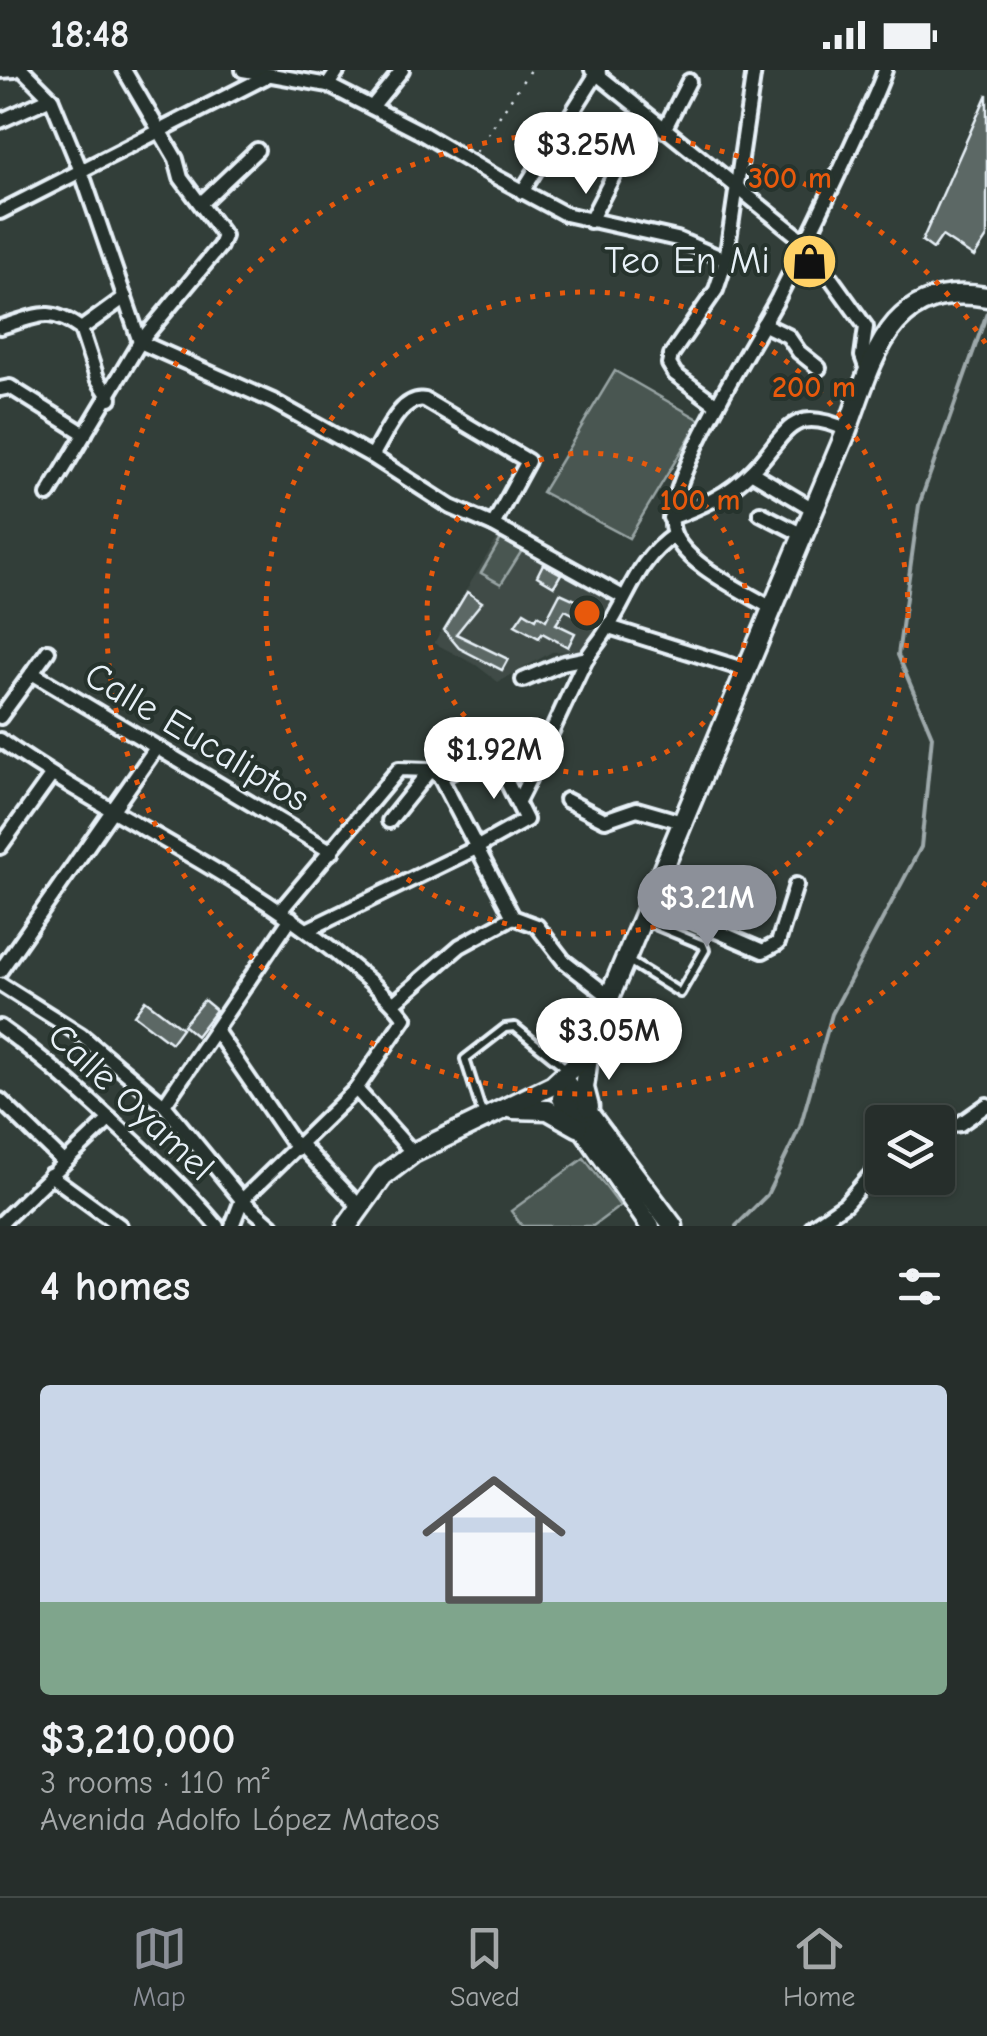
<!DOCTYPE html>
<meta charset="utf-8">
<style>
:root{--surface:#262e2b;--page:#323a37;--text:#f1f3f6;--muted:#a4a8a9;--line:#424a47;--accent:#8c9099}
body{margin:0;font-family:"Comic Neue",sans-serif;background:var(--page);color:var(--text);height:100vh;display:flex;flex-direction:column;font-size:38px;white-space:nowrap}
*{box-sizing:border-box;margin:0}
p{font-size:32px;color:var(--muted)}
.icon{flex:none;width:55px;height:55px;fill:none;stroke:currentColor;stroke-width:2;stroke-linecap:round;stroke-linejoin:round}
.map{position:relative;height:1156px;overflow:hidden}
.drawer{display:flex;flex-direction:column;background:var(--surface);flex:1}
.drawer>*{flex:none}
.buttons{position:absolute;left:865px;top:1035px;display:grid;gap:20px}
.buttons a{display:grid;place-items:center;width:90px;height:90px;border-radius:10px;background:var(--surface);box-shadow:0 2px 8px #0004,0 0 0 2px var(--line);font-size:50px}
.price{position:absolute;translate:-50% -85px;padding:0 22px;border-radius:35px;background:#fff;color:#222;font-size:32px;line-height:65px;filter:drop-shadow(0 2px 5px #0008)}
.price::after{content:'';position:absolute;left:50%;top:60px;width:30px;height:22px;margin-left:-15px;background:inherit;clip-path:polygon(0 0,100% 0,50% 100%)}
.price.on{background:var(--accent);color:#fff}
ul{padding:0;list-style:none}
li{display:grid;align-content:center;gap:20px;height:530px;padding:0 40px}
li span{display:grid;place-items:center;height:310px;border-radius:10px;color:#555}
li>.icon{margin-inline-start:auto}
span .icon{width:180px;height:180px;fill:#fffc;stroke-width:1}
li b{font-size:42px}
h2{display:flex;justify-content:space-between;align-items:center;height:120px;padding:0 40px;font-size:42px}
.status{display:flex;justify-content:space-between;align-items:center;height:70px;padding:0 50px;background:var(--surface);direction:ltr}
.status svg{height:28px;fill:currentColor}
.dock{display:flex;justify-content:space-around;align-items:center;height:140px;border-top:2px solid var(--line);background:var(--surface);font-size:28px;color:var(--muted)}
.dock a{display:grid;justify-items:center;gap:5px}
.dock .on{color:var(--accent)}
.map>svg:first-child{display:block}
.built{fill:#3f4b46}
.green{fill:#495651;stroke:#98a4a4;stroke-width:2.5}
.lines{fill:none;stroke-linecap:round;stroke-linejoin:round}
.stream{stroke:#9ea9ab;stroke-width:4}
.building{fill:#5c6865;stroke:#e8f1f8;stroke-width:2.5}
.lane-casing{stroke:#e8f1f8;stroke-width:14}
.street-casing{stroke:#e8f1f8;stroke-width:20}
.secondary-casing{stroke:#e8f1f8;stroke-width:25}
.path{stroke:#e8f1f8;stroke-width:2.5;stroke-dasharray:2.5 8;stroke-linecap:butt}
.lane{stroke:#26332d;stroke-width:6}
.street{stroke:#26332d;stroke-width:12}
.secondary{stroke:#26332d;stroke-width:18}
.ring{fill:none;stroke:#e8590c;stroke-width:5;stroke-dasharray:5 10}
.labels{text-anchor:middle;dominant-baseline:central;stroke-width:8;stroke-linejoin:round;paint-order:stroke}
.poi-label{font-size:38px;fill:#e8f1f8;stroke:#26332d;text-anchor:end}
.street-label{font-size:38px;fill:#e8f1f8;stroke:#26332d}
.centre{fill:#e8590c;stroke:#26332d;stroke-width:5}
.ring-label{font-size:30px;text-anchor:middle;font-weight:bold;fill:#e8590c;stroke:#26332d;stroke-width:8;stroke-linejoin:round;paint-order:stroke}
</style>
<div class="status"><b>18:48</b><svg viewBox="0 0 49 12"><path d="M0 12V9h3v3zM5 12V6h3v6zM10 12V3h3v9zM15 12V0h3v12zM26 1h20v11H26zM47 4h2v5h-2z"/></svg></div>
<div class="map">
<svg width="987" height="1156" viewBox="0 0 987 1156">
<rect width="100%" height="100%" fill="#323e39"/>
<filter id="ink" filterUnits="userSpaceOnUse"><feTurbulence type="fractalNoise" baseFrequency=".01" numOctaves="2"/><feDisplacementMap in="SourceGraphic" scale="20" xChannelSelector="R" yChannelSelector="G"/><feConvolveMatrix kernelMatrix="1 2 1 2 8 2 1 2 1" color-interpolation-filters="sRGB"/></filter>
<g filter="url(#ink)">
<polygon class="built" points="500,464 618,529 590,580 552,582 498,612 476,595 434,573"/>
<g class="green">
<polygon points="615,301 700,350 629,468 542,422"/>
<polygon points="502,467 523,479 501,514 481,503"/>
<polygon points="584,1088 620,1136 593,1156 522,1156 511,1141"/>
</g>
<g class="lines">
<polyline class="stream" points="736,1156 767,1125 800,1057 832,944 921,777 932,666 898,585 919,435 987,243"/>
</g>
<g class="building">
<polygon points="987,24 987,167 974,187 942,166 933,179 922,171"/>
<polygon points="543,494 561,504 554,516 537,506"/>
<polygon points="467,522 482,532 456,564 508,589 502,600 459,578 444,560"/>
<polygon points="560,523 589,536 583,549 565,540 556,554 575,563 568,577 542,563 539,568 515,555 524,542 536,549 538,545 546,550"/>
<polygon points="145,930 182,958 171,973 134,945"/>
<polygon points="204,930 216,940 196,966 183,955"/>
</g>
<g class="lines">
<defs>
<g id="lane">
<polyline points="627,890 680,923 705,880 703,875 643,850"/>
<polyline points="483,1046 465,989 505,958 515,957 567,999"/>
</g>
<g id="street">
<polyline points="23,0 51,28 81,101 140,272 273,331 372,386 451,437 493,455 623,527"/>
<polyline points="243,0 328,15 418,61 496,107 565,144 677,169 726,190"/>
<polyline points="592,0 805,172 866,257 862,286 868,303"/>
<polyline points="0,1 15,0"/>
<polyline points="328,15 338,0"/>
<polyline points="372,37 402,0"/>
<polyline points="0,51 51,28"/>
<polyline points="664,60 689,11"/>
<polyline points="522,122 599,0"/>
<polyline points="201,133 257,80"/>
<polyline points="0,142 267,6"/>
<polyline points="590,151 645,45"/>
<polyline points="763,254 788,266 799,282 819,298"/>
<path d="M0,257C37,247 47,235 81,259L125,227"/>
<polyline points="81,259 97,308 110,328"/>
<polyline points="0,319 10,317 85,364"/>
<polyline points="717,335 675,304 669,294 671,285 716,220 726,190 754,0"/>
<path d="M372,386C384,368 400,325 425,330L528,391L493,455"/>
<polyline points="751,402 813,439"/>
<polyline points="48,425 140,272 220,176 224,166 181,108 176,89 124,0"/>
<polyline points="760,443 803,465"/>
<path d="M670,448C701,437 728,425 752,401C787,365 789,333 847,360"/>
<path d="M773,539C744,521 683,494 673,461C660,418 754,273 778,228C804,176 830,123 854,70C865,47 877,24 885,0"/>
<polyline points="609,557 746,600"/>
<polyline points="32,603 332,782"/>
<polyline points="523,610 563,593 587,588"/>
<polyline points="0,647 48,581"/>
<path d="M0,670C107,745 230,798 332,880C357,901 385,921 405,948L356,1019L242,1130L232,1156"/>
<polyline points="440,707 513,847 537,856 564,891 609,926"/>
<polyline points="566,730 605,750 637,739 682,752"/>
<path d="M518,731C542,685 562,638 585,591C591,580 601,570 607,559C630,524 637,490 674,465"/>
<polyline points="389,751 430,700"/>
<polyline points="0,777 51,706"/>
<polyline points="649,832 763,881 778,873 796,815"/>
<polyline points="281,840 399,699 430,700 440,707"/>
<polyline points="307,860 476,778 526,750 497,692 481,689 440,707"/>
<polyline points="0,901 156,678"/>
<polyline points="0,914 81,965 164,1035 242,1130 272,1156"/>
<polyline points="394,933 460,876 513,847"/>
<path d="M0,957C41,986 76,1018 113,1052C149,1085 185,1118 217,1156"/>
<polyline points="216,961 297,1079"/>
<polyline points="356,1019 413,1083"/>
<polyline points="0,1030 63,1091"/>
<polyline points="164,1035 291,848"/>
<polyline points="938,1057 960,1054 987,1035"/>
<polyline points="301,1075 359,1136"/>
<polyline points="50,1105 120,1156"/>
<polyline points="0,1154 110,1049"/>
<polyline points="813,1156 845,1134 882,1092"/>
</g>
<g id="secondary">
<polyline points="562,1008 673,1156"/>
<polyline points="562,1028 650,1156"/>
<polyline points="589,1037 584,1018 589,979"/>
<polyline points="513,1039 548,1040 578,1057"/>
<path d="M347,1156L383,1106L413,1083L553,1015L576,994L591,971L847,360C874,285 891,210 987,227"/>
</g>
</defs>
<use href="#lane" class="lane-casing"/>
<use href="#street" class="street-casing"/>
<use href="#secondary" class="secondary-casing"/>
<polyline class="path" points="476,82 530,0"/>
<use href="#lane" class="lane"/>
<use href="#street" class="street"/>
<use href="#secondary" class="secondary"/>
</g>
</g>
<g class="ring">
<circle cx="587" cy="543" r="160"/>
<circle cx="587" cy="543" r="321"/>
<path d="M986 812A481 481 0 1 1 986 274"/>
</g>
<defs>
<symbol id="shop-disc" viewBox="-11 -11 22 22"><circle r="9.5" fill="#ffd166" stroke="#26332d"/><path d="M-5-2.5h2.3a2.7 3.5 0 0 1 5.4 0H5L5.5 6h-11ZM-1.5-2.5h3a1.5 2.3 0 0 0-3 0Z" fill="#111"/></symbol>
</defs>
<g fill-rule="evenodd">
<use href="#shop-disc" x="778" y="160" width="63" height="63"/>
</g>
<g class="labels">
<g class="poi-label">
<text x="770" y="191">Teo En Mi</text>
</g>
<g class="street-label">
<text transform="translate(197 667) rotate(31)">Calle Eucaliptos</text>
<text transform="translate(131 1032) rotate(43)">Calle Oyamel</text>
</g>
</g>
<circle cx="587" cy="543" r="15" class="centre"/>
<g class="ring-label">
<text x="790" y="118">300 m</text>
<text x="814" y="327">200 m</text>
<text x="700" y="440">100 m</text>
</g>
</svg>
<div class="buttons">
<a><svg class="icon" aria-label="layers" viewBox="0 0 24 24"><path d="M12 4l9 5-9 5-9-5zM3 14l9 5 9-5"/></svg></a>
</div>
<b class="price" style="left:586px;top:127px">$3.25M</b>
<b class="price" style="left:494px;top:732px">$1.92M</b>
<b class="price on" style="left:707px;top:880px">$3.21M</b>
<b class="price" style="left:609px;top:1013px">$3.05M</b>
</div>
<section class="drawer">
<h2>4 homes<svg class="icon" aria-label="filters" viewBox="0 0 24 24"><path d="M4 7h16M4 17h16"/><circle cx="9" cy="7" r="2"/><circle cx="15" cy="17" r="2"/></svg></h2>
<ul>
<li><span style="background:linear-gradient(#c9d6e8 70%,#7fa58c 0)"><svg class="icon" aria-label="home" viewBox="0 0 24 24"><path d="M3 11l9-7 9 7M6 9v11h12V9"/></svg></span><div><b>$3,210,000</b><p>3 rooms · 110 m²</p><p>Avenida Adolfo López Mateos</p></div></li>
</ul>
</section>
<nav class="dock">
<a class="on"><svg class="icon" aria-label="map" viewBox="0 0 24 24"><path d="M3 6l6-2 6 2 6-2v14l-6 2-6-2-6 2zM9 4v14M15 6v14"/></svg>Map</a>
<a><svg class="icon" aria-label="saved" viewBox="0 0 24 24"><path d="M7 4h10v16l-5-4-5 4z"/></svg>Saved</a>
<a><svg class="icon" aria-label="home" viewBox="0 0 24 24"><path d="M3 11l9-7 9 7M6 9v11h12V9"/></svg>Home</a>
</nav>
